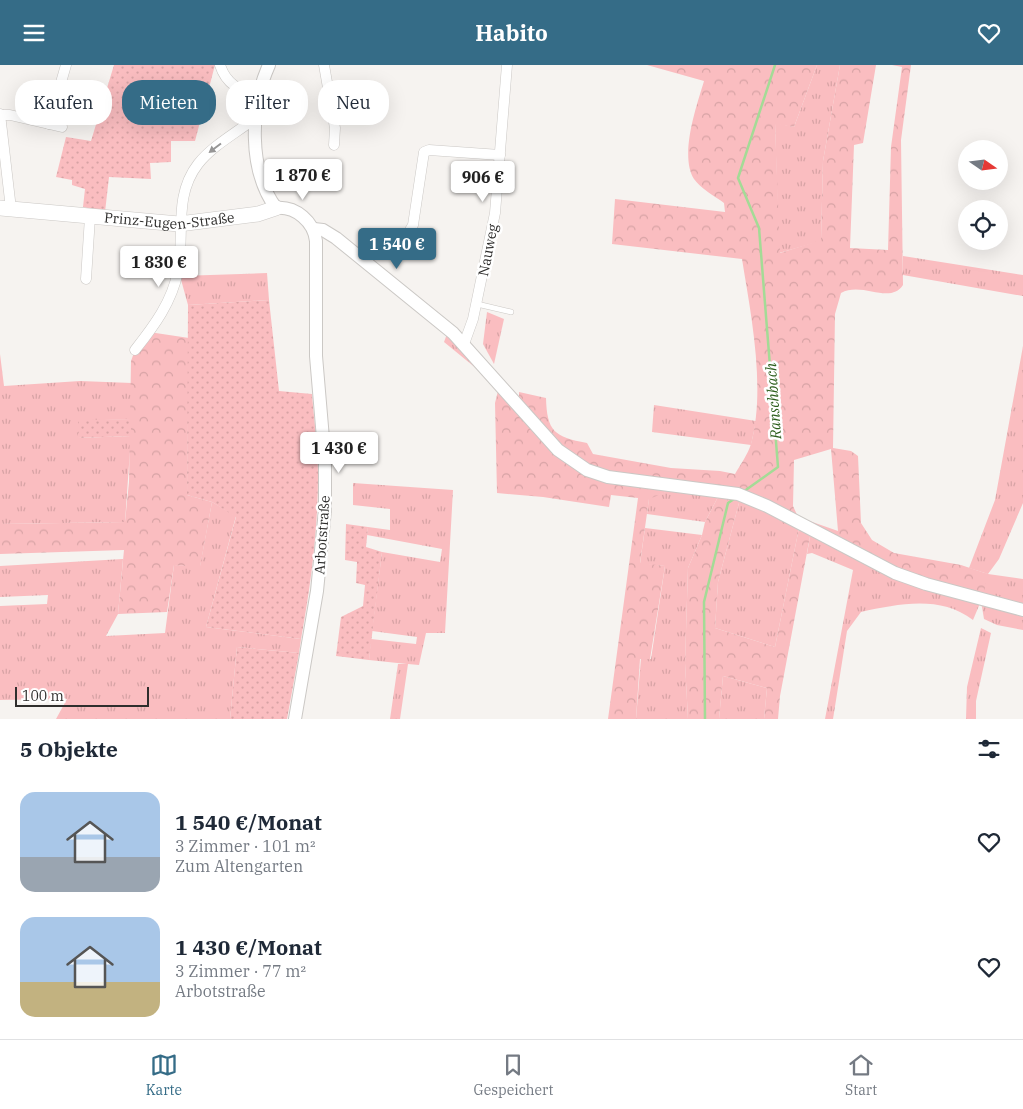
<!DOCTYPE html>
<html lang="de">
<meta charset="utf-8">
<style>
:root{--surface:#fff;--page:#f2f2f3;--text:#1f2937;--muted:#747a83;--line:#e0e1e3;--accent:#356c87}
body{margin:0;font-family:"IBM Plex Serif",serif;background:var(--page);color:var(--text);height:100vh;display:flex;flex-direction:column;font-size:19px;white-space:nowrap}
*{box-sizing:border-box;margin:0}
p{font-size:16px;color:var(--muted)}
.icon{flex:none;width:28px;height:28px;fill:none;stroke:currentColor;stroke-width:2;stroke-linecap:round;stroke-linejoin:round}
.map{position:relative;height:654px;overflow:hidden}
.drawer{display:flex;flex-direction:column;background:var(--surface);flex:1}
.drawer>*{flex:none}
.hud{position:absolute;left:15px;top:15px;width:500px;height:45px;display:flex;gap:10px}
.needle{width:32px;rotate:104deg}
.fabs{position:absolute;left:958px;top:75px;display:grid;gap:10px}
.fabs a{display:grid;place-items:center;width:50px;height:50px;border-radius:50%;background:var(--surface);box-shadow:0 5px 20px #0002;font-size:25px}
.scale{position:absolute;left:15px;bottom:12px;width:134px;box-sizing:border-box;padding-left:5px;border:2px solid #2f2e2d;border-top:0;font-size:14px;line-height:18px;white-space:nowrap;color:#2f2e2d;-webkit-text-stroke:4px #fff;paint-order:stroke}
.price{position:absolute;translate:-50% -42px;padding:0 11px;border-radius:5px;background:#fff;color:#222;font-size:16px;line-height:32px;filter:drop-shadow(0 1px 2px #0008)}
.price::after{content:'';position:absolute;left:50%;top:30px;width:15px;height:11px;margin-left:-8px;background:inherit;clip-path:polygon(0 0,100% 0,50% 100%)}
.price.on{background:var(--accent);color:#fff}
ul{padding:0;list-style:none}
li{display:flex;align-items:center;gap:15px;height:125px;padding:0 20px}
li span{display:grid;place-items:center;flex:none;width:140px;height:100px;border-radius:15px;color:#555}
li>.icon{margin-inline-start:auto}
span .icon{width:60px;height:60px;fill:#fffc;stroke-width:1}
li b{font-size:21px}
h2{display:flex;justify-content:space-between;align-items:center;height:60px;padding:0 20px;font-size:21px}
.tag{padding:0 18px;border-radius:20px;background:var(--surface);box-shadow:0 5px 20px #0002;font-size:18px;line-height:45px}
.tag.on{background:var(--accent);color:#fff}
header{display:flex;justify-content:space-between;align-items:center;height:65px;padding:0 20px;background:var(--accent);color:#fff;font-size:22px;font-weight:800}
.tab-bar{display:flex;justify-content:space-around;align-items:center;height:70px;border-top:1px solid var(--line);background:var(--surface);font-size:14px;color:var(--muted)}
.tab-bar a{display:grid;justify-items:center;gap:2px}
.tab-bar .on{color:var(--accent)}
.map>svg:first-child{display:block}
.grass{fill:url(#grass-tufts)}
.forest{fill:url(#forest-crowns);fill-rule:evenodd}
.garden{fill:url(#garden-dots)}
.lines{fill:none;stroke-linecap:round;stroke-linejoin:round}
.stream{stroke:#a4db96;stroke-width:2.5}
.service-casing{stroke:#cbc8c5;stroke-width:6}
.minor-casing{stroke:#cbc8c5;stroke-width:11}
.tertiary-casing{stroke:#cbc8c5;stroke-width:14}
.secondary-casing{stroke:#cbc8c5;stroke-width:16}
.service{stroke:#fff;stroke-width:5}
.minor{stroke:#fff;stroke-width:10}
.tertiary{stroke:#fff;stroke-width:12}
.secondary{stroke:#fff;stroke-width:15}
.oneway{fill:#979696}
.labels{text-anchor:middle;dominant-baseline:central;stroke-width:5;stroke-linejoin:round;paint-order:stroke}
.street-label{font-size:14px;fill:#2f2e2d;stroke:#fff}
.water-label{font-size:15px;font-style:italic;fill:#2d5f1d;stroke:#fff}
</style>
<header><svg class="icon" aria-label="menu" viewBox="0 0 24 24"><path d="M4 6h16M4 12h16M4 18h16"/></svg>Habito<svg class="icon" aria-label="heart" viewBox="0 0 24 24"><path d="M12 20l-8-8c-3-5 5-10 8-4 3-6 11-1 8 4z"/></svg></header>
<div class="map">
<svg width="1023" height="654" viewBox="0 0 1023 654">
<defs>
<pattern id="grass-tufts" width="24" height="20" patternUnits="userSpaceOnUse" patternTransform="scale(1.25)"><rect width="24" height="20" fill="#fabdc0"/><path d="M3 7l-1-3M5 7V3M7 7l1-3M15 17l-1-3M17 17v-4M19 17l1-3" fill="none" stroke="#d7a3a5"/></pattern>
<pattern id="forest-crowns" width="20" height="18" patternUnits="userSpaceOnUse" patternTransform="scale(1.25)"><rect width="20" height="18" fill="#fabdc0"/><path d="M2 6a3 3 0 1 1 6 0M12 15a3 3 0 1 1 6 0" fill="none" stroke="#d7a3a5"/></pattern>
<pattern id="garden-dots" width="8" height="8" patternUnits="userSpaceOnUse" patternTransform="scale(1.25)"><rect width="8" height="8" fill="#fabdc0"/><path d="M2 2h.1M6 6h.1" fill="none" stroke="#d7a3a5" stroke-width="1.8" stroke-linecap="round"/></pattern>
</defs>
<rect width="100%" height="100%" fill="#f6f3f0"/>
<g class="grass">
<polygon points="817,0 840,0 823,96 821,176 779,188 775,58 794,62"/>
<polygon points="903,191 1023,210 1023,231 903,210"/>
<polygon points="267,208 269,235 188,240 180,211"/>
<polygon points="487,247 504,254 494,299 483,279"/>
<polygon points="447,269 488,313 444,277"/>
<path d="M1023,281V438L999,494L988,509L1023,514V565L997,560L984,554L981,536L973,555C940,530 899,539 861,547L847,566L833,654H825L853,505L812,488L807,489L811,465L846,484L988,509L969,503L995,435Z"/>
<polygon points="0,289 4,321 80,316 132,318 131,354 78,356 78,373 131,371 125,457 0,459"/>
<polygon points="654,340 756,356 751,380 652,367"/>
<polygon points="353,418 453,425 445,568 426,568 419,600 408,599 400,654 390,654 398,599 407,599 369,595 371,574 416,579 417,572 372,566 382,487 440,497 442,484 367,470 368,462 390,465 390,444 353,440"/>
<polygon points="674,424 719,430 705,457 647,449 649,433"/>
<polygon points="740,434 799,463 775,582 715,563 718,517"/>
<polygon points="212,437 236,451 206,562 301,574 299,588 237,582 230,654 56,654 67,634 0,635 0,541 47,539 48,530 0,532 0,501 123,494 118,549 106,571 165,568 174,500 200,501"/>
<polygon points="645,463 702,470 688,503 685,598 688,654 636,654 641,593 651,594 665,501 640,499"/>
<polygon points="981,563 991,568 976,636 976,654 966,654 967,622"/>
<polygon points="723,611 767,623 764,654 719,654"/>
</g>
<g class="forest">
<path d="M647,0H817L794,62L775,59L780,188L821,175L823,96L840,0H876L863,78L854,80L850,183L888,185L891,82L902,2L892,0H911L901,75L903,220C890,240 862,216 841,228L835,249L833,383L851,386L858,391L861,458L872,475L894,488L961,500L988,509L982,535L953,527L811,466L780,631L778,654H764L767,623L723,611L719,654H688L685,598L688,503L702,470L705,457L719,430L674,424L649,434L640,498L665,501L650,594H640L636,654H608L638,433L611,430L609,442L543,432L497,428L495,338L499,322L519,339V327L546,333C547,366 554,372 587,378L593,389L671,403L720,406L735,409C740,400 748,389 751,379C766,323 751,250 742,194L612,179L615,134L725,147L724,138C716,132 700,123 694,114C679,90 697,40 704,16ZM831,384L838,466L798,452L793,441L794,395ZM740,434L799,463L775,582L715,563L718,517Z"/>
<polygon points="149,267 189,273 187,430 212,437 200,502 174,500 167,547 118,549 124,485 0,489 0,459 125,457 129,417 131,296 135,285"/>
</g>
<g class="garden">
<polygon points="114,0 215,0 195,76 171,76 171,97 150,98 151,114 109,112 105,147 83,142 85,124 72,120 72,115 56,112 66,72 91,76"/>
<path d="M269,235L279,326L312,329C314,355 318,382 318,409C318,465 311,519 301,574L206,562L236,452L212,437L187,430L188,240Z"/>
<polygon points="131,354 131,371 78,373 78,355"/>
<polygon points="346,459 368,462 366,482 382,487 369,595 336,591 341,552 363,541 365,520 356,518 357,497 345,495"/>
<polygon points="237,582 299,588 287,654 230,654"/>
</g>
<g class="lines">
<g class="stream">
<polyline points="743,427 778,402 759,163 738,113 775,0"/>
<polyline points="705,654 704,537 728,438 734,434"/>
</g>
<defs>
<polyline id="service" points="477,239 511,247"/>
<g id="minor">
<path d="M220,0C226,19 240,26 258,31"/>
<polyline points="324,0 335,63 334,80"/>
<polyline points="0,49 11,144"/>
<polyline points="0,50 10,50 62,62"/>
<polyline points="49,59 66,0"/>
<polyline points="407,170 413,160 424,87 429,85 500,90"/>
<polyline points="86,214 90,152"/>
<polyline points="464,279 473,254 495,148 507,0"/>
<path d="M135,285C154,261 172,237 178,206C185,171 173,131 198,99C212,81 236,68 254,54"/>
</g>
<g id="tertiary">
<path d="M269,0C250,42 248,105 276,143C296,141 314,157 316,176V291L325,397V445L317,526L295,654"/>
<polyline points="314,164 323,165 336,173 453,268 558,385 587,405 608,412 738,429 767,441 895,508 926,519 1023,545"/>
</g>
<g id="secondary">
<path id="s1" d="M0,143L179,159L258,149L276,143"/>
</g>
</defs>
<use href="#service" class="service-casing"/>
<use href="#minor" class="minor-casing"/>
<use href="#tertiary" class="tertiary-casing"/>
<use href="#secondary" class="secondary-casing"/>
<use href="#service" class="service"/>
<use href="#minor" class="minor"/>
<use href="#tertiary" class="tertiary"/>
<use href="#secondary" class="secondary"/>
</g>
<defs><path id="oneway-solid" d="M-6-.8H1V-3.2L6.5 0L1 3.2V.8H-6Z" transform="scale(1.25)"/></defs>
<use class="oneway" href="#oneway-solid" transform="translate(215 83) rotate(143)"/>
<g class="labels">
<g class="street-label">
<text stroke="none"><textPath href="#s1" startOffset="170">Prinz-Eugen-Straße</textPath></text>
<text transform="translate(488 185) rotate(-79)">Nauweg</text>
<text transform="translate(322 470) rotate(-86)">Arbotstraße</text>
</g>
<g class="water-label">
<text transform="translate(773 336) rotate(-94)">Ranschbach</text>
</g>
</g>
</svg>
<div class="fabs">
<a><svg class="needle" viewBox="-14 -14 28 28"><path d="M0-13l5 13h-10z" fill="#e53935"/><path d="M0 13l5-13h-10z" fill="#747a83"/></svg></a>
<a><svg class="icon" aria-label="locate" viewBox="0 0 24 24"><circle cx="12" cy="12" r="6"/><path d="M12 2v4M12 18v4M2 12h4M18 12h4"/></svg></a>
</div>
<div class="scale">100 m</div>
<b class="price" style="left:303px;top:136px">1 870 €</b>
<b class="price" style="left:483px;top:138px">906 €</b>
<b class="price on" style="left:397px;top:205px">1 540 €</b>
<b class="price" style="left:159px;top:223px">1 830 €</b>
<b class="price" style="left:339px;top:409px">1 430 €</b>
<div class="hud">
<a class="tag">Kaufen</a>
<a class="tag on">Mieten</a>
<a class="tag">Filter</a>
<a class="tag">Neu</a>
</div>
</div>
<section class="drawer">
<h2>5 Objekte<svg class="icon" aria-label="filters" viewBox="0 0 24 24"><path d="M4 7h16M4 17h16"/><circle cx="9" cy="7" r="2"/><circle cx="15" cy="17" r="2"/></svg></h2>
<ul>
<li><span style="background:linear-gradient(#a9c7e8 65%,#9aa5b1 0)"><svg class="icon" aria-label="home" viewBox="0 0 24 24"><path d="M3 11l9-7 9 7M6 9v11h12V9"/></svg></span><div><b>1 540 €/Monat</b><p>3 Zimmer · 101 m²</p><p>Zum Altengarten</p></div><svg class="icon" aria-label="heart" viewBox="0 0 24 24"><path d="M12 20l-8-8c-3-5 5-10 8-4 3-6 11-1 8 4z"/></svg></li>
<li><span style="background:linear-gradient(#a9c7e8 65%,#c2b280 0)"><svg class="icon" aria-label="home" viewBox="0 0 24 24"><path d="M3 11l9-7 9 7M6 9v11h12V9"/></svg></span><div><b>1 430 €/Monat</b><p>3 Zimmer · 77 m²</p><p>Arbotstraße</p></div><svg class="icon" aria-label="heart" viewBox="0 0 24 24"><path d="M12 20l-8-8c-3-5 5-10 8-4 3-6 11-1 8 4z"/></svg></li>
</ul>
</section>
<nav class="tab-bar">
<a class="on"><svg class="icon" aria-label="map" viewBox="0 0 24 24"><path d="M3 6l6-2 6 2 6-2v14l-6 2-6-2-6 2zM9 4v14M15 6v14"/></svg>Karte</a>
<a><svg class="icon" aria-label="saved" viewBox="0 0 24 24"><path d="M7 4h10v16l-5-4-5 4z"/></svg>Gespeichert</a>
<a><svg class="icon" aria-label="home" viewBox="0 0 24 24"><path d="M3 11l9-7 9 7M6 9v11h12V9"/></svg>Start</a>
</nav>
